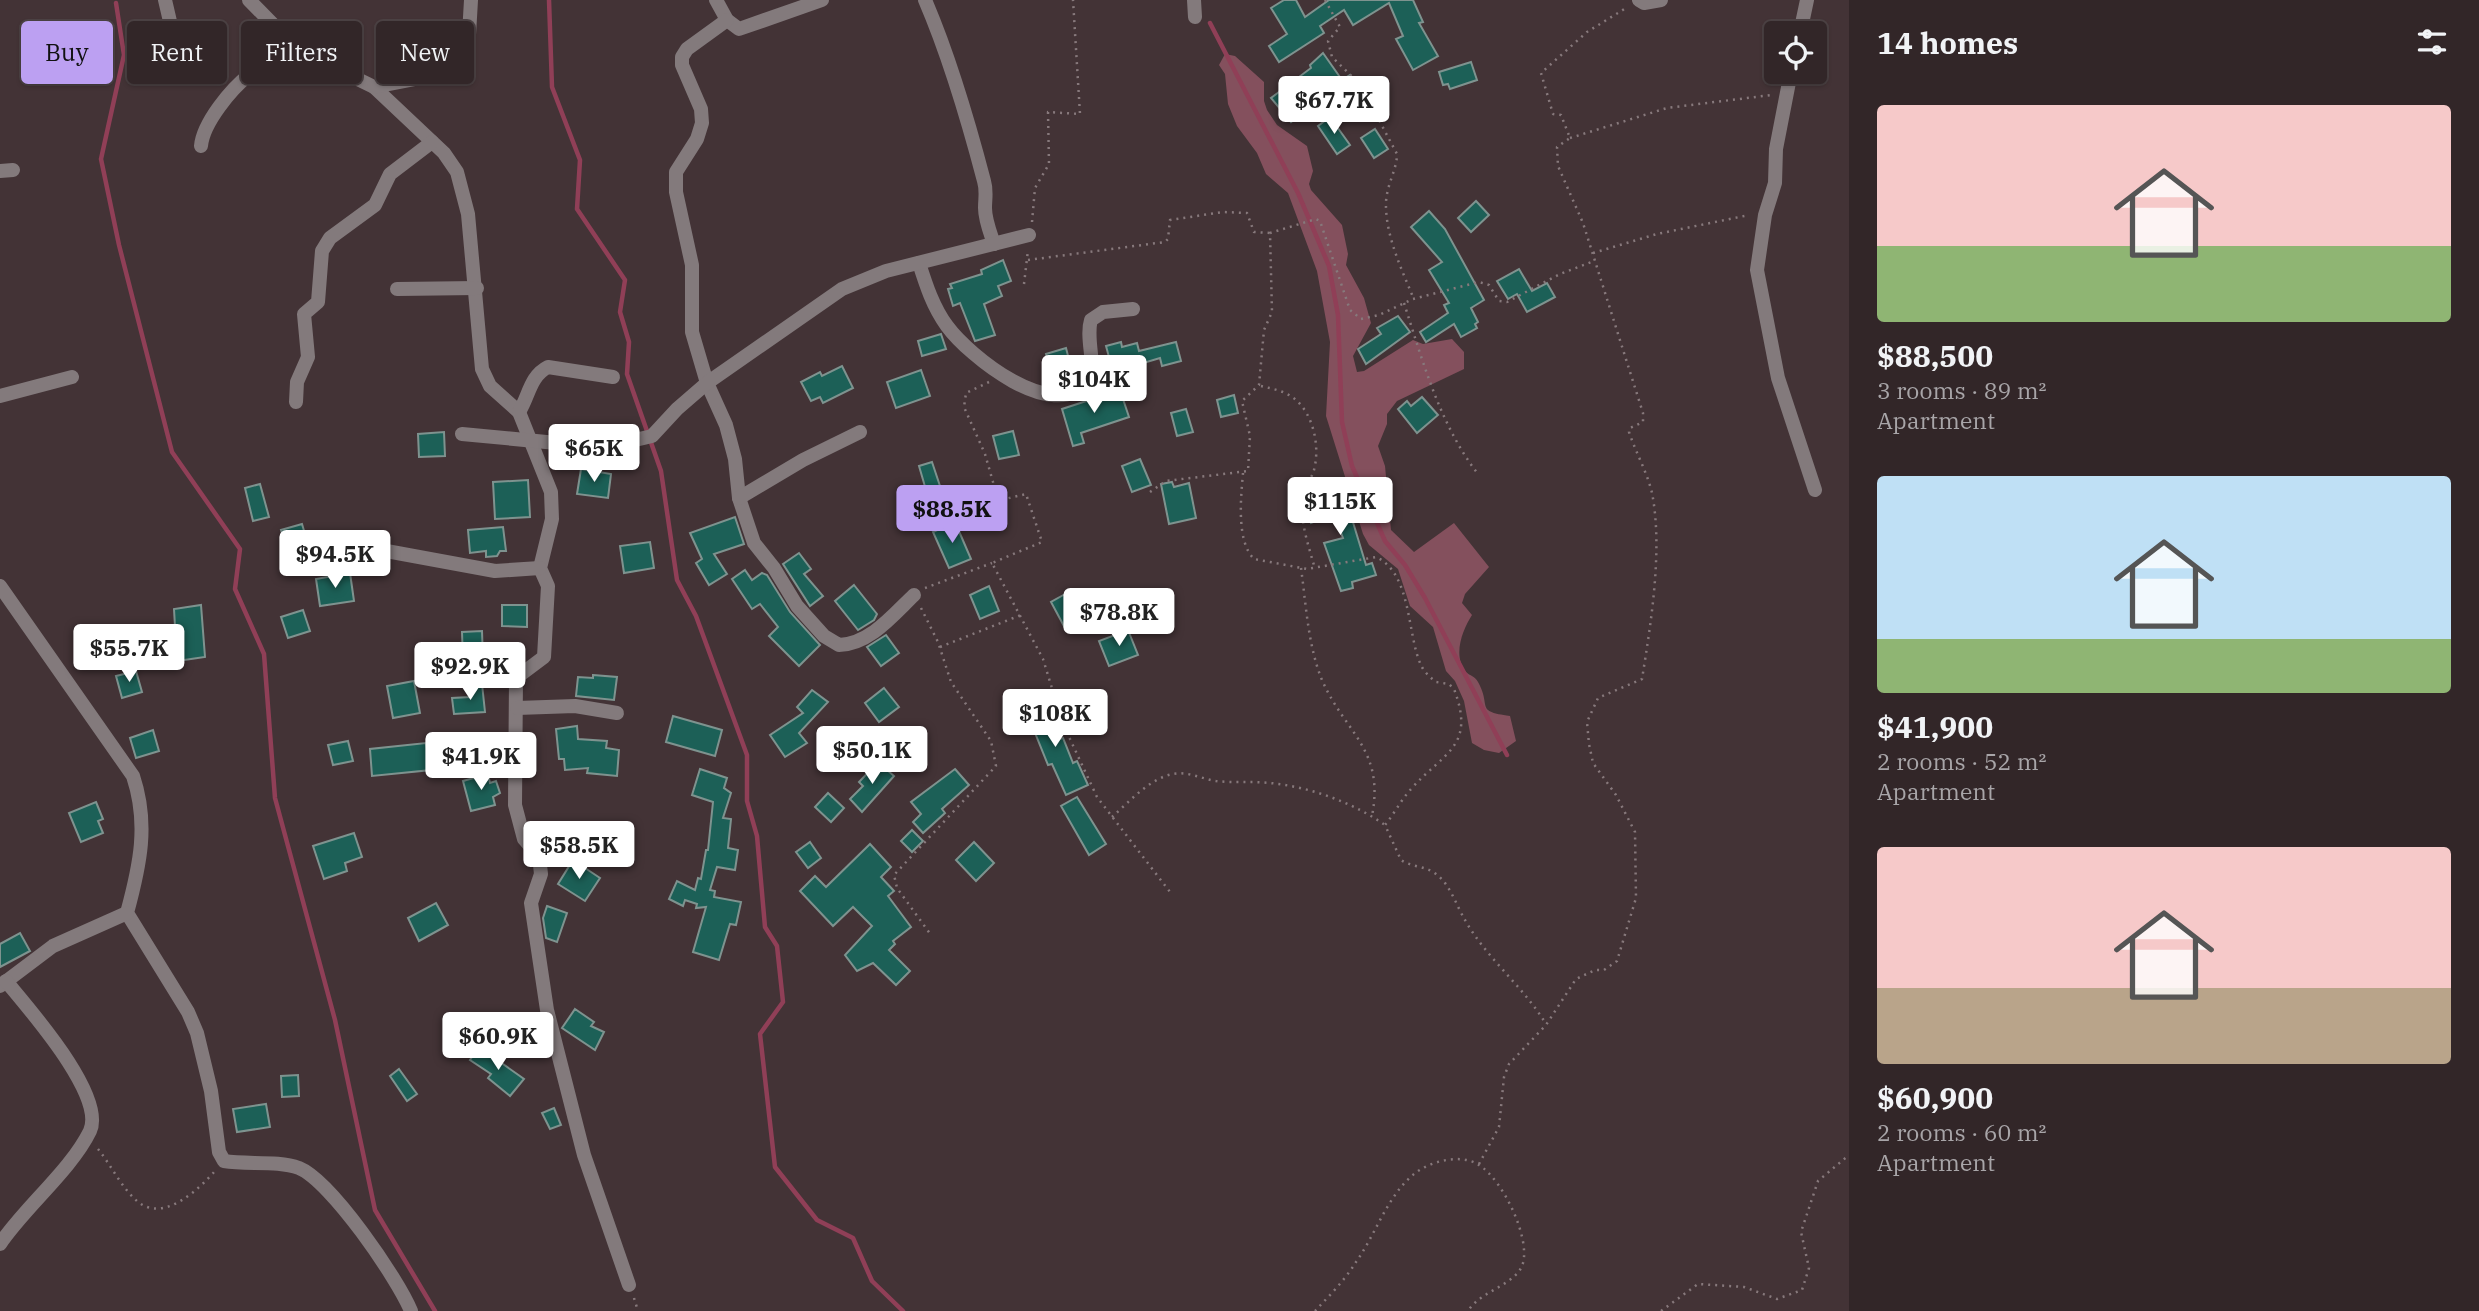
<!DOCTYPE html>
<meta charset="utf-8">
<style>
:root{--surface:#322628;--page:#3d3234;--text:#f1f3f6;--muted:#a8a5a8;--line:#4d4345;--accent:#bca0f2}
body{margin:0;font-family:"IBM Plex Serif",serif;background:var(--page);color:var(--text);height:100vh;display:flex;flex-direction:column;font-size:26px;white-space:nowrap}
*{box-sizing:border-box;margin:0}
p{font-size:23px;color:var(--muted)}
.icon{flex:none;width:38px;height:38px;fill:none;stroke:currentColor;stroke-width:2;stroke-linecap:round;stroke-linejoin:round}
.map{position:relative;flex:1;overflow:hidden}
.details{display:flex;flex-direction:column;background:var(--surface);width:630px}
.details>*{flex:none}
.hud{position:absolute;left:21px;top:21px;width:665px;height:63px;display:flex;gap:14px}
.buttons{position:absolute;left:1764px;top:21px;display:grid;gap:14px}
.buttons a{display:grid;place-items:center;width:63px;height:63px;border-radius:7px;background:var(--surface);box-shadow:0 2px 5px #0004,0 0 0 2px var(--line);font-size:35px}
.price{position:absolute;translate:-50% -60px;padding:0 16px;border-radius:7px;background:#fff;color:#222;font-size:23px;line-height:46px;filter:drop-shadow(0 2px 4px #0008)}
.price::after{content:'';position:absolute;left:50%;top:42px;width:21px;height:16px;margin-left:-10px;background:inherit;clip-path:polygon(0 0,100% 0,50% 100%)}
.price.selected{background:var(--accent);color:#111}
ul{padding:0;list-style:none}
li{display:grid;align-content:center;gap:14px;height:371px;padding:0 28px}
li span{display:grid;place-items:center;height:217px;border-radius:7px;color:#555}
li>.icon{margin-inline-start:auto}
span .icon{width:126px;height:126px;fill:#fffc;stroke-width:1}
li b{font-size:30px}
h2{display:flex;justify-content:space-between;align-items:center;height:84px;padding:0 28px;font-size:30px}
.pill{padding:0 24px;border-radius:7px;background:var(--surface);box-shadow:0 2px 5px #0004,0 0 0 2px var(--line);font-size:24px;line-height:63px}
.pill.selected{background:var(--accent);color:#111}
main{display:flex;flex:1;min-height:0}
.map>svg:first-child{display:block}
.green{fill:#84505d}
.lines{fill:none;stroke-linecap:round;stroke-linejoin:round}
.stream{stroke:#903f57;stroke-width:4.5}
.building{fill:#1c6057;stroke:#7e938f;stroke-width:2}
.path{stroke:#87797c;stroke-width:2.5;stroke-dasharray:2 5;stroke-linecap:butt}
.street{stroke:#837a7c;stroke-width:14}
</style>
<main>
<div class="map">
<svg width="1849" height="1311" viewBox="0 0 1849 1311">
<rect width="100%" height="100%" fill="#433336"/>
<path class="green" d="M1225,54L1235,56L1264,82V101L1267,110L1277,125L1307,146L1313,171L1309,184L1311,190L1342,225L1348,254L1346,265L1364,298L1371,323L1353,356L1357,372L1364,371L1413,340L1423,344L1452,339L1464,352V369L1397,401L1387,414V424L1378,446L1385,466L1391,530L1414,552L1454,523L1489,567L1465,594L1462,603L1472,615C1463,629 1452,655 1466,672C1470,676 1475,676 1478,682C1492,707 1474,711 1510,716L1516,741L1499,753L1484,750L1472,743L1464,701L1455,681L1446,671L1433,627L1410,606L1398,569L1369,545L1363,534L1326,416L1330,342L1317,271L1288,193L1266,174L1257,153L1237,126L1228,104L1225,74L1219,65Z"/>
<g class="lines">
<g class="stream">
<polyline points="549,0 552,87 580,160 577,209 625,280 620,312 629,342 627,374 661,471 677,580 696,616 747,755 747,801 757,836 765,927 777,946 783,1002 760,1034 775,1167 817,1220 853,1238 872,1281 903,1311"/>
<polyline points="116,3 124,55 101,159 119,245 172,452 240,549 235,589 264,654 275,798 335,1020 375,1210 435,1311"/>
<polyline points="1210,23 1298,193 1329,266 1338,315 1342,422 1352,466 1385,541 1405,565 1425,598 1507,755"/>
</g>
</g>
<g class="building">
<polygon points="1284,0 1296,0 1305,17 1329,0 1413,0 1423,22 1419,23 1438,56 1413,70 1396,39 1403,36 1389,3 1353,25 1344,10 1320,26 1324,33 1279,62 1269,46 1287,34 1271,8"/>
<polygon points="1323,53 1342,80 1350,75 1364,100 1346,110 1331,84 1310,100 1313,104 1291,122 1271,98 1311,68 1310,65"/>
<polygon points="1471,62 1477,80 1450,89 1448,84 1443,85 1439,72"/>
<polygon points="1330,117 1350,145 1337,154 1318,126"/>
<polygon points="1375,129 1388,149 1374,158 1361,138"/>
<polygon points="1476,201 1489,215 1471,232 1458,218"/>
<polygon points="1429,211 1445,229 1484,300 1471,308 1478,322 1475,324 1477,328 1461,337 1454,324 1426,342 1420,332 1448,313 1444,305 1449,303 1429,270 1442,262 1411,227"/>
<polygon points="1003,260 1011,281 998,286 1002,296 984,304 995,335 975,341 960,303 953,306 948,289 952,288 950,284 982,274 981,270"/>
<polygon points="1519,269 1532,291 1547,283 1555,297 1527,312 1517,294 1508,299 1497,281"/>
<polygon points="1398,316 1410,332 1366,364 1358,349 1381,334 1377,328"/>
<polygon points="941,334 946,349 922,356 918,341"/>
<polygon points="1121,342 1122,347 1137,343 1139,351 1176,342 1181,361 1162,366 1160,358 1113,372 1106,346"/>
<polygon points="1066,348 1074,379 1054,384 1046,354"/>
<polygon points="842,366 853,388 823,403 820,397 811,401 801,382 820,372 822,376"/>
<polygon points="921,370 930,396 896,408 887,382"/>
<polygon points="1120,390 1129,417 1081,433 1084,443 1073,446 1062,409"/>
<polygon points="1234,395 1238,413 1221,417 1217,400"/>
<polygon points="1422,397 1438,415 1417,433 1398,409 1407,401 1411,406"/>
<polygon points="1186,409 1193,432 1177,436 1171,413"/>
<polygon points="1013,431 1019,455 999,459 993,436"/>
<polygon points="444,432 445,456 419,457 418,434"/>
<polygon points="1140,459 1151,485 1132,492 1122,466"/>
<polygon points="932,462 940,486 926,490 919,466"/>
<polygon points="581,469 611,474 608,498 577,494"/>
<polygon points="528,480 530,517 495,519 493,482"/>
<polygon points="1172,482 1174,487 1189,483 1196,518 1169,524 1161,484"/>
<polygon points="1337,483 1355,518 1352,519 1366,565 1372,563 1376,575 1352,582 1353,588 1341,591 1324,543 1343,538 1334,514 1311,523 1303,499"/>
<polygon points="260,484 269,517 253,521 245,488"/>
<polygon points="735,517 744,544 714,554 727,574 709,585 696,563 702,559 690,533"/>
<polygon points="955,522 971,559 949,568 933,532"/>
<polygon points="302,524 308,544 288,551 281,530"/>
<polygon points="503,527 506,551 500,551 497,556 486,557 486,551 470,553 468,530"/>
<polygon points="650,542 654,568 624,573 620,546"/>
<polygon points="799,553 811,569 804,574 823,596 810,606 783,564"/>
<polygon points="745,570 752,580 762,573 767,575 790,612 820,645 799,666 769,636 778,627 760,604 752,609 732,579"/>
<polygon points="350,573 354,601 320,606 316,579"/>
<polygon points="854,585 877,614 874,620 858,630 835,601"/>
<polygon points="989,586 999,611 980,619 970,595"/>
<polygon points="1067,593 1081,618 1065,628 1051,602"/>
<polygon points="201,605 205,657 177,661 174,609"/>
<polygon points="502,605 527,605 527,627 502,626"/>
<polygon points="303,610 310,631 288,638 281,617"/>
<polygon points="1128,630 1138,655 1109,666 1099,641"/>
<polygon points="482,631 483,660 463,661 462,632"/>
<polygon points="886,635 899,653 881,666 867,647"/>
<polygon points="147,644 151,662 133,667 128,649"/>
<polygon points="136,671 142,692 122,698 116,676"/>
<polygon points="593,675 617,677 614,700 576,696 578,677 593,678"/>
<polygon points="414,681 420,713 393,718 387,686"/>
<polygon points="482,684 485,712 454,714 452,698 470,697 469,685"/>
<polygon points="884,688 899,707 879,722 865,703"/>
<polygon points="812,690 828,702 799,733 807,743 785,757 770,735 803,713 797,707"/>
<polygon points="1044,700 1059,739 1063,738 1073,763 1077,761 1088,785 1066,795 1052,764 1048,765 1025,708"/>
<polygon points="673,716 722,730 715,756 666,742"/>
<polygon points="577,726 578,739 607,741 606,748 619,750 617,776 587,773 588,768 565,770 564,759 559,759 556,729"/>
<polygon points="153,730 159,751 136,758 130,738"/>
<polygon points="835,732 855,749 843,764 823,746"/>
<polygon points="348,741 353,761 333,765 328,745"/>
<polygon points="426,743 431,770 372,776 370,749"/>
<polygon points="878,762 894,776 862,812 850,799 863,786 859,782"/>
<polygon points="700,769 727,778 724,788 731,793 723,818 731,819 728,848 738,850 735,870 717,867 710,890 715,891 714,897 741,902 736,925 730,924 719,960 693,952 706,907 696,908 697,904 685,900 683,906 669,899 677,881 695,890 698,878 701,879 706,850 708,850 713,802 692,795"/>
<polygon points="955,769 969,785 942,809 945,813 923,833 913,822 921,814 911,802"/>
<polygon points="488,774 490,783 496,781 500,793 493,797 495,805 471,811 463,781"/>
<polygon points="828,793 844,808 831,822 815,807"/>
<polygon points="1077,797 1106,844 1089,855 1061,806"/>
<polygon points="96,802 103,819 98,821 103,833 81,842 69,813"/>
<polygon points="912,830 923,841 912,852 901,841"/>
<polygon points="354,833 362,857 345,863 347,871 324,879 313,846"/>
<polygon points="810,842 821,858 808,868 796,852"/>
<polygon points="974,842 994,863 976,881 956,860"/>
<polygon points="870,844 891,867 881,877 894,891 888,896 911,927 893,941 895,944 889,950 910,971 896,985 873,963 857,971 845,955 872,926 853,907 833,926 800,891 815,876 826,887"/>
<polygon points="573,860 600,878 585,901 558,884"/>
<polygon points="436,903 448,925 419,941 408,918"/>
<polygon points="547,906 567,913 557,942 546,938 543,918"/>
<polygon points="20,933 30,951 0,967 0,944"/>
<polygon points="575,1009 594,1022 591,1026 604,1032 595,1050 562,1028"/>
<polygon points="479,1047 524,1079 510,1096 488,1078 491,1074 470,1060"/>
<polygon points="399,1069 417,1094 407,1101 390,1076"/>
<polygon points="298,1075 299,1096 282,1097 281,1076"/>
<polygon points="266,1104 270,1127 237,1132 233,1109"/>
<polygon points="554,1108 561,1125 550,1129 542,1113"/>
</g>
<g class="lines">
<g class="path">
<path d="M1325,0L1340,27L1328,41L1332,57L1369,93L1380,122L1397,154C1397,169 1387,184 1386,202C1385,234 1401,268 1413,297"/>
<polyline points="1570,138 1667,108 1771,95"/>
<polyline points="1032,222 1035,188 1049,164 1048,112 1080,114 1073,0"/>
<polyline points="1593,253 1657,234 1749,215"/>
<polyline points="1028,260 1165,242 1168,239 1170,220 1223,212 1247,213 1254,232 1270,233"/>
<polyline points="1024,284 1028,250"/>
<path d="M1404,303C1423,362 1440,425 1478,474"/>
<polyline points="989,382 966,393 964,407 985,454 997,496 1005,499 1026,494 1042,542 992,563 1043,659 1063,724 1097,797 1170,892"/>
<path d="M1261,386C1273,389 1286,391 1296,400C1314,416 1320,447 1314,470C1311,481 1302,488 1302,500C1300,522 1309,547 1315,569"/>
<path d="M1243,473C1241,497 1236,541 1254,559L1307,569L1376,557C1412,573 1407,636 1421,665C1424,672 1430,677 1436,682L1449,684L1454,689C1476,747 1444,752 1411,789C1401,800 1394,814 1385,825L1401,860C1411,867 1426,866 1436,874C1450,884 1456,905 1465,920C1487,959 1523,986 1546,1024"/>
<polyline points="1150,492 1166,481 1248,471 1250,436 1242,401 1259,385 1264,330 1272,312 1270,233 1316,219 1320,221 1350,310 1361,319 1379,315 1413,299 1479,282 1489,285 1499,301 1507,302 1560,274 1594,261"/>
<path d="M1301,568C1306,604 1308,646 1322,680C1345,733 1385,749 1372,816"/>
<polyline points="925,588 992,563"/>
<polyline points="921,608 938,642 951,682 991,741 996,766 894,875 897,888 931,935"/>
<polyline points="940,647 1021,615"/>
<path d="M1112,817C1129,802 1150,778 1173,774C1188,771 1202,779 1216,781C1233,783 1252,781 1270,783C1310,787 1352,802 1385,825"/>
<path d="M98,1149C111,1165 121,1187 137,1201C163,1224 199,1189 215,1171"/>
<path d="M1479,1164L1499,1127L1504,1077L1509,1064L1546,1025L1576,979L1595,970H1604L1617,961L1636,898L1635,832L1616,795L1593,763L1589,744L1587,722L1598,698L1642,679C1651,623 1663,549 1652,493C1647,472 1636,453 1629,432L1630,428L1643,422V413L1583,223L1558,166L1557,147L1570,138L1561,115L1553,114L1541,73L1587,32L1626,8"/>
<polyline points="634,1298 638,1311"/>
<path d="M1315,1311C1329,1296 1345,1280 1356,1262C1376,1234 1387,1196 1414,1174C1430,1161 1461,1153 1479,1165C1503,1180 1530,1237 1523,1263C1517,1285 1481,1290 1468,1311"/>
<polyline points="1661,1311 1698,1284 1744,1287 1777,1299 1802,1290 1809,1268 1801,1232 1818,1181 1849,1155"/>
</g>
<g class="street">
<polyline points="165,0 179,60"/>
<polyline points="249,0 298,50 374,87 444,153 457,172 468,214 482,369 490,386 519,412 551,492 552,519 540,568 548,586 544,657 516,678 515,805 524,839 537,854 540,865 541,874 531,903 547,1010 584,1155 629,1285"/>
<polyline points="716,0 727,20 739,29 822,0"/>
<path d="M925,0C950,58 968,120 984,181C987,191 985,198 985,208C985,220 990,232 994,244"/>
<polyline points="1194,0 1195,17"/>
<polyline points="1639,0 1644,3 1661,0"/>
<path d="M727,20L687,49L682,57V65L701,109L702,123L697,139L676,172V192L692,265V332L707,383L726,425L735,459L739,498L754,543L774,568L797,606L824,636L839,645C870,644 893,615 914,595"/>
<polyline points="1800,33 1807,0"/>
<polyline points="1791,72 1776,149 1775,183 1765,215 1757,270 1778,378 1815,490"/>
<polyline points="374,87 467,69 471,0"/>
<path d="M201,146C203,123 231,89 249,75C263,65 282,58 298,50"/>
<polyline points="0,171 13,170"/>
<path d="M919,263C926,285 933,307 947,326C969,356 1053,424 1088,382C1098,371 1085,339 1091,320L1103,312L1133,309"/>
<polyline points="397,289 477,288"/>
<polyline points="0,396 72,377"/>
<polyline points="296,402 297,382 308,357 304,314 318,302 322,251 330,238 375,205 390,174 432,142"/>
<path d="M519,412C529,396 530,376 548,367L613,377"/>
<polyline points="462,434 588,446 614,445 652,436 677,409 707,383 842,289 886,271 1029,235"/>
<polyline points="739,498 803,460 860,432"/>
<polyline points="381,550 495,571 540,568"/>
<path d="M0,586L133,776C149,824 140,865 127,913L188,1012L197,1033L211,1091L219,1152L224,1161C247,1165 277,1160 299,1168C331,1181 398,1279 411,1311"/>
<polyline points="517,708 575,706 617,713"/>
<polyline points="0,986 53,946 127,913"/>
<path d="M0,1244C25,1207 71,1170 90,1131C106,1095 28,1008 6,981"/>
</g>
</g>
</svg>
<div class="buttons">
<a><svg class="icon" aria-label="locate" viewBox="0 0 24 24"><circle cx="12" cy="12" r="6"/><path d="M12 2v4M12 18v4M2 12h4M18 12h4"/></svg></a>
</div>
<b class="price" style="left:1334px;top:136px">$67.7K</b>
<b class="price" style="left:1094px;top:415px">$104K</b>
<b class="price" style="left:594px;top:484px">$65K</b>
<b class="price" style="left:1340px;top:537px">$115K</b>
<b class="price selected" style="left:952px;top:545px">$88.5K</b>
<b class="price" style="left:335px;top:590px">$94.5K</b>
<b class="price" style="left:1119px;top:648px">$78.8K</b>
<b class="price" style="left:129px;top:684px">$55.7K</b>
<b class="price" style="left:470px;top:702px">$92.9K</b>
<b class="price" style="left:1055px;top:749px">$108K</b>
<b class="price" style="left:872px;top:786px">$50.1K</b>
<b class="price" style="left:481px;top:792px">$41.9K</b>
<b class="price" style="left:579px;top:881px">$58.5K</b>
<b class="price" style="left:498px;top:1072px">$60.9K</b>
<div class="hud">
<a class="pill selected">Buy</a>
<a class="pill">Rent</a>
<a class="pill">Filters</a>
<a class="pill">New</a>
</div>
</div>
<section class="details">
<h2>14 homes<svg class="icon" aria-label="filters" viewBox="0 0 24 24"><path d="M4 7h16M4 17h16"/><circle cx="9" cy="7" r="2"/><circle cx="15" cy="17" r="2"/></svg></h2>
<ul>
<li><span style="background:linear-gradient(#f6c9c9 65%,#8fb573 0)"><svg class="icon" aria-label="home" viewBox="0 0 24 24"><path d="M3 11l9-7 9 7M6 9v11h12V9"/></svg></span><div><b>$88,500</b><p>3 rooms · 89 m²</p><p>Apartment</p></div></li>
<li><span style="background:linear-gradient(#bfe0f5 75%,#8fb573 0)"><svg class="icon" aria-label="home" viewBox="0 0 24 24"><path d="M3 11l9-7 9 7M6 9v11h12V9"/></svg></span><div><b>$41,900</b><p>2 rooms · 52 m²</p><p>Apartment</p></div></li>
<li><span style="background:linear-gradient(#f6c9c9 65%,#b9a48a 0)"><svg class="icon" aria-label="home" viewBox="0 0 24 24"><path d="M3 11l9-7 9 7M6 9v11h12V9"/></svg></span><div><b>$60,900</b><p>2 rooms · 60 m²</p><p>Apartment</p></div></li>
</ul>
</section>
</main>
